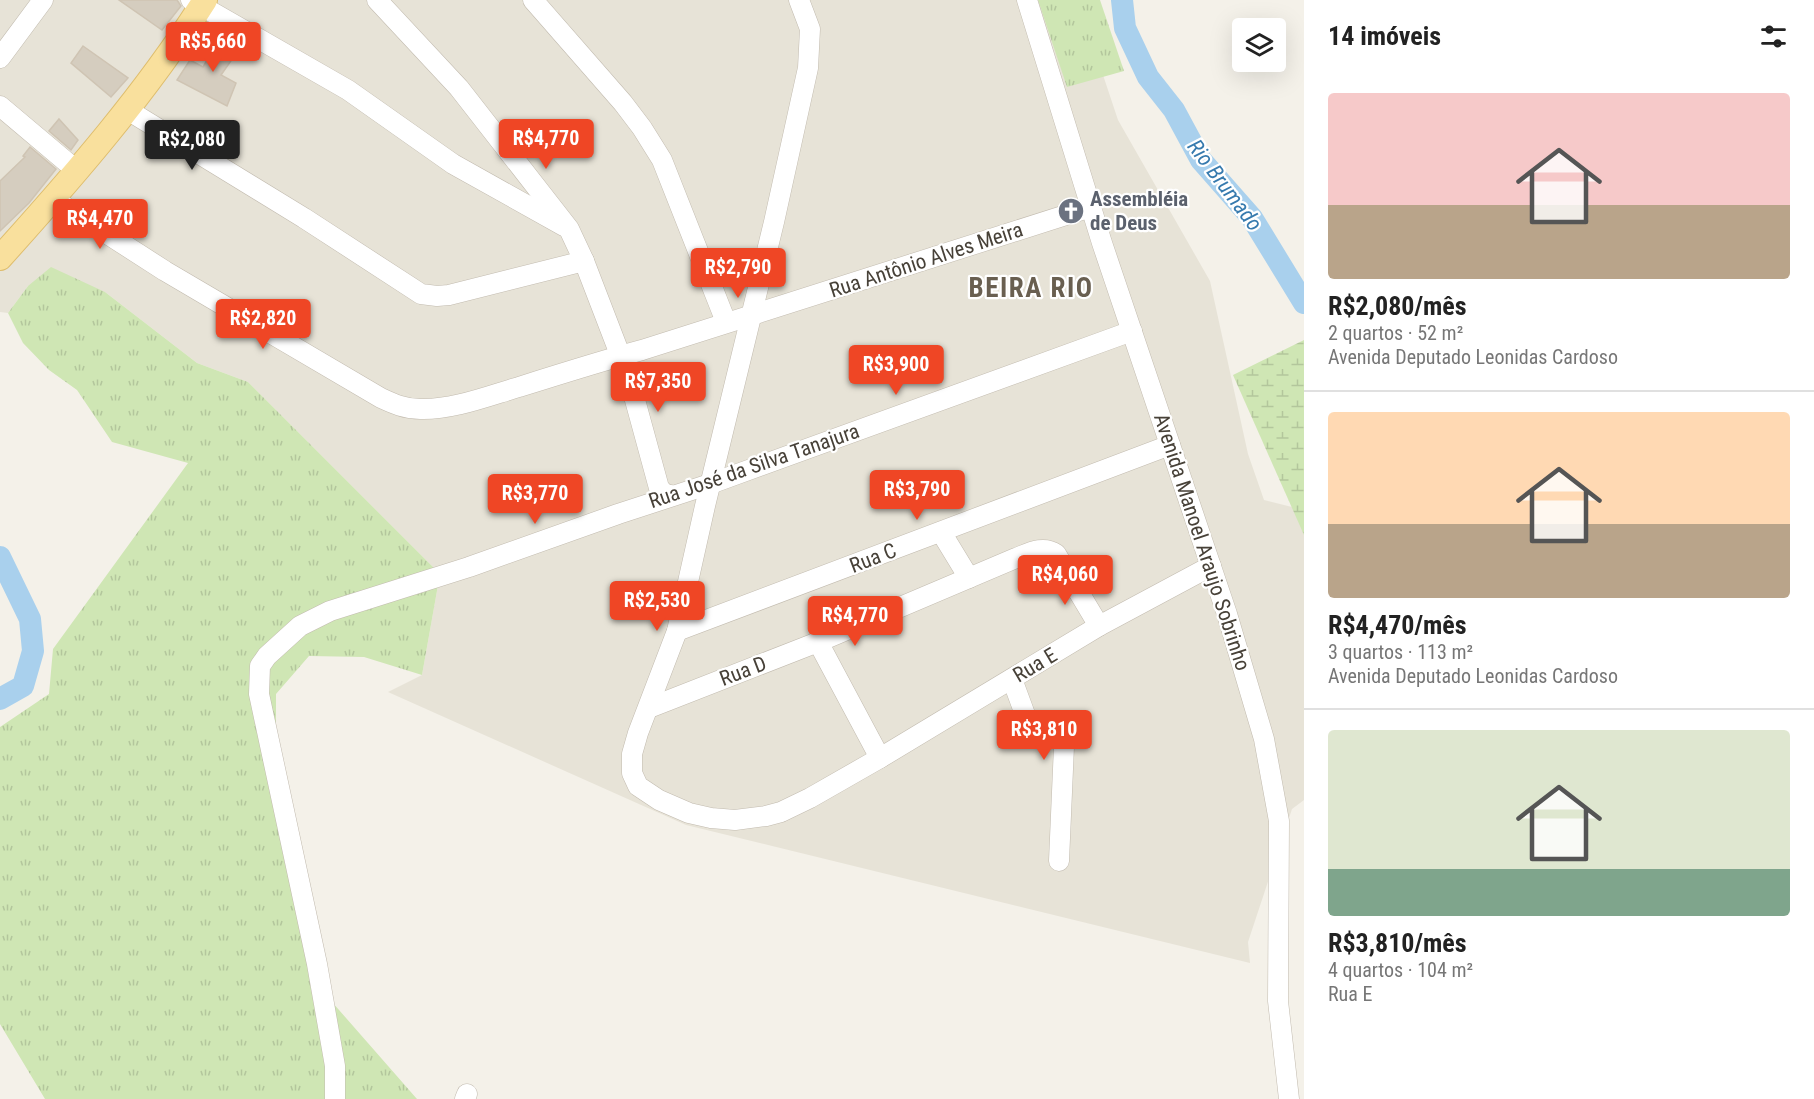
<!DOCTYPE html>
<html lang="pt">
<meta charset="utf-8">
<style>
:root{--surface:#fff;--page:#f6f6f6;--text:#222;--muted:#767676;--line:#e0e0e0;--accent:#ef4625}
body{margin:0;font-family:"Roboto Condensed",sans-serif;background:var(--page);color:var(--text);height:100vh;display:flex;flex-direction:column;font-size:22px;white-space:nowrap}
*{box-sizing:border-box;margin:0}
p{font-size:20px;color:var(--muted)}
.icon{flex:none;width:33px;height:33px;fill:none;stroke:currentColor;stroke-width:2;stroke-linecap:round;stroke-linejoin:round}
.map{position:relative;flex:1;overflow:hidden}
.sheet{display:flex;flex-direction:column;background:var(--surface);width:510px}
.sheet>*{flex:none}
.fabs{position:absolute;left:1232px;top:18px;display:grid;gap:12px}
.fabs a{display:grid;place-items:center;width:54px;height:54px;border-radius:6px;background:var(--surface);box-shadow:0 6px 24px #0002;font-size:30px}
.price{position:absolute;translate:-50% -51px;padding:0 14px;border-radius:6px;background:var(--accent);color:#fff;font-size:20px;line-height:39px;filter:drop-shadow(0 2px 3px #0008)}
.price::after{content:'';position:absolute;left:50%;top:36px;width:18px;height:14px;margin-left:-9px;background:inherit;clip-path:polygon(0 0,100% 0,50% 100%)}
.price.active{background:#222;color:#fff}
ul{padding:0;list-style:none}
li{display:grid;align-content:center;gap:12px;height:318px;padding:0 24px}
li+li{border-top:2px solid var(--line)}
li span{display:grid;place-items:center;height:186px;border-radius:6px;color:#555}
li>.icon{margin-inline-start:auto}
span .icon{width:108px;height:108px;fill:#fffc;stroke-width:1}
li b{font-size:26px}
h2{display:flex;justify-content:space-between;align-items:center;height:72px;padding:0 24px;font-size:26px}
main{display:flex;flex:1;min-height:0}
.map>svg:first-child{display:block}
.residential{fill:#e7e3d7}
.grass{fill:url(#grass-tufts)}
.wetland{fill:url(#wetland-marsh)}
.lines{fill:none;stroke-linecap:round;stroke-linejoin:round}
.river{stroke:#a9d0ed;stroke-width:22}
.building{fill:#d5cdbf;stroke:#cfc4b3;stroke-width:1.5}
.minor-casing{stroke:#c2bbaf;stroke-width:21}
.major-casing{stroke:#debd6d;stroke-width:26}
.minor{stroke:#fff;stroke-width:20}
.major{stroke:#f9e09d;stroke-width:24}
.labels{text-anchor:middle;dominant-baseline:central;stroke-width:4.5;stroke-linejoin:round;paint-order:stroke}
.worship-label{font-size:21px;font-weight:bold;fill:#5b616d;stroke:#fff;text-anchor:start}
.street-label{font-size:21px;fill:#474138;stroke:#fff}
.water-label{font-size:22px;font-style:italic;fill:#367aae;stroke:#fff}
.district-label{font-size:27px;font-weight:bold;letter-spacing:1.5px;fill:#695f50;stroke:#fff}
</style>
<main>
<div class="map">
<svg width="1304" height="1099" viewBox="0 0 1304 1099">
<defs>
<pattern id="grass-tufts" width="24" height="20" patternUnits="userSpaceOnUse" patternTransform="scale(1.5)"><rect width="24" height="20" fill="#cfe6b4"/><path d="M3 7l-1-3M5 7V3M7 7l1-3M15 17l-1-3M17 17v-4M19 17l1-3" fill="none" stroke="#b3c69c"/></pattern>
<pattern id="wetland-marsh" width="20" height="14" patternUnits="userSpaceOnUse" patternTransform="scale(1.5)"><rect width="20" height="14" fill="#cfe6b4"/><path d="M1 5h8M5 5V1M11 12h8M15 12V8" fill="none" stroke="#b3c69c"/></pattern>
</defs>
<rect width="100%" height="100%" fill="#f4f1e9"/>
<polygon class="residential" points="0,0 1078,0 1118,120 1210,281 1248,454 1264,500 1304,510 1304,800 1292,809 1248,942 1250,963 686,825 388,692 422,675 440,574 248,382 197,363 105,292 28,286 8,313 0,312"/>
<g class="grass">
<polygon points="1038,0 1100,0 1124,71 1067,87"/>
<polygon points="51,267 105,292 197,363 248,382 440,574 422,675 364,657 309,656 276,694 276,801 318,986 417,1099 45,1099 0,1024 0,727 49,694 53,649 188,463 112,442 77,390 49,370 23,343 8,313 28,286"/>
</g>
<polygon class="wetland" points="1304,340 1304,535 1233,375"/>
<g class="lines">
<g class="river">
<polyline points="1122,0 1125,28 1148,77 1174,110 1201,160 1252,218 1304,303"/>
<polyline points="0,557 30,619 33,651 23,686 0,699"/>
</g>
</g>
<g class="building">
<polygon points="119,0 177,0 181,6 162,30"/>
<polygon points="222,35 240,48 221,75 236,83 227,106 177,80 190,60 203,67"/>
<polygon points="83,46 128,78 111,97 71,63"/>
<polygon points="59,119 78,140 71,150 49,131"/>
<polygon points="30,147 56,169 29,203 0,231 0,181 25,157 23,156"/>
</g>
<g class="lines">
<defs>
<g id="minor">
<polyline points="191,0 348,90 453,164 564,226"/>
<polyline points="377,0 459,88 569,229 584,261 629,378 659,488 665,494 671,495"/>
<polyline points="533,0 623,103 642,128 662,160 726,322"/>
<polyline points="799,0 810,29 808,68 774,222 705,506 677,631 638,733 632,754 632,773 638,786 659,800 689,813 711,818 735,820 766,816 781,812 810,798 880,758 1099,626 1211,566"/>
<polyline points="1027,0 1102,243 1227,614 1264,739 1279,821 1278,1001 1289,1099"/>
<polyline points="0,58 43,0"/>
<polyline points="0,106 76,170"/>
<polyline points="126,109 304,218 421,294 437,296 449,295 584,261"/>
<path d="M53,199L165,271L381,398C394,404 405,409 420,409C453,410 488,396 519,387C560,374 601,361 642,350L1091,207"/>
<polyline points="941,532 969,578"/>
<polyline points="677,631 1170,445"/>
<polyline points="818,642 880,758"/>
<path d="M1012,679L1030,728C1046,742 1059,726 1064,746L1059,861"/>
<path d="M649,708L818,642L1016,558C1029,553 1043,545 1056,554L1099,626"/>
<polyline points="335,1099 335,1066 317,964 259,694 260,666 267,656 300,626 330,611 469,567 618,514 710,484 1132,331"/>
<polyline points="465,1099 467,1094"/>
</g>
<path id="major" d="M0,258C73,177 147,92 205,0"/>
</defs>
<use href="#minor" class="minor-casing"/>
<use href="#major" class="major-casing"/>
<use href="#minor" class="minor"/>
<use href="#major" class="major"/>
</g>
<defs>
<symbol id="church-disc" viewBox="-11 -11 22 22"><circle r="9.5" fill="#6b7280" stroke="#fff"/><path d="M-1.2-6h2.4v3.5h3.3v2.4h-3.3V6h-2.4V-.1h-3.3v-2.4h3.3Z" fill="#fff"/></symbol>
</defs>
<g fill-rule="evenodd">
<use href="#church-disc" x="1056" y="196" width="30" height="30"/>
</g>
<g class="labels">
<g class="worship-label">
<text x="1090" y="199">Assembléia<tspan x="1090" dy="24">de Deus</tspan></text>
</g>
<g class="street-label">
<text transform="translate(926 260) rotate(-18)">Rua Antônio Alves Meira</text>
<text transform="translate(754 466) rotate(-19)">Rua José da Silva Tanajura</text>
<text transform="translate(1202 542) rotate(72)">Avenida Manoel Araujo Sobrinho</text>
<text transform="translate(873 558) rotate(-21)">Rua C</text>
<text transform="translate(1035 665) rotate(-31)">Rua E</text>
<text transform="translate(743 671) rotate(-21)">Rua D</text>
</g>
<g class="water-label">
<text transform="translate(1225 185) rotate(53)">Rio Brumado</text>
</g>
<g class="district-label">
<text x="1031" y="288">BEIRA RIO</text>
</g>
</g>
</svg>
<div class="fabs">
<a><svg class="icon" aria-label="layers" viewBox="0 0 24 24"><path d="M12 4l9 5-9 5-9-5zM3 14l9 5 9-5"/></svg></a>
</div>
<b class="price" style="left:213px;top:73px">R$5,660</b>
<b class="price" style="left:546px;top:170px">R$4,770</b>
<b class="price active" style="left:192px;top:171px">R$2,080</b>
<b class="price" style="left:100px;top:250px">R$4,470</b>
<b class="price" style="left:738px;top:299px">R$2,790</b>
<b class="price" style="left:263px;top:350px">R$2,820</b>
<b class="price" style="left:896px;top:396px">R$3,900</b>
<b class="price" style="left:658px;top:413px">R$7,350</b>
<b class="price" style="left:917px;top:521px">R$3,790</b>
<b class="price" style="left:535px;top:525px">R$3,770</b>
<b class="price" style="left:1065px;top:606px">R$4,060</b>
<b class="price" style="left:657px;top:632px">R$2,530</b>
<b class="price" style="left:855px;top:647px">R$4,770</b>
<b class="price" style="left:1044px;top:761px">R$3,810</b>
</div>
<section class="sheet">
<h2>14 imóveis<svg class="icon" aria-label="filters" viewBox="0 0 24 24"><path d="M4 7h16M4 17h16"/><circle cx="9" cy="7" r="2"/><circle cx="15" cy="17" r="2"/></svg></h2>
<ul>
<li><span style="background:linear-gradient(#f6c9c9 60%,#b9a48a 0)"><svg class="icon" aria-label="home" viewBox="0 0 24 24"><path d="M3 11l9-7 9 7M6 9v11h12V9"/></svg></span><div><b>R$2,080/mês</b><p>2 quartos · 52 m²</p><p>Avenida Deputado Leonidas Cardoso</p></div></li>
<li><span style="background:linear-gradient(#ffd9b3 60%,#b9a48a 0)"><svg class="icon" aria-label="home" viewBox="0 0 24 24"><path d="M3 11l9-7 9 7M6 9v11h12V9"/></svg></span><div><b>R$4,470/mês</b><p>3 quartos · 113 m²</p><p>Avenida Deputado Leonidas Cardoso</p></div></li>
<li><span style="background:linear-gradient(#dfe7d0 75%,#7fa58c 0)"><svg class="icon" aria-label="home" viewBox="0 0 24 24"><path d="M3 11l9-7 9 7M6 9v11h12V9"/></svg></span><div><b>R$3,810/mês</b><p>4 quartos · 104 m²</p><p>Rua E</p></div></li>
</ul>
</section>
</main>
